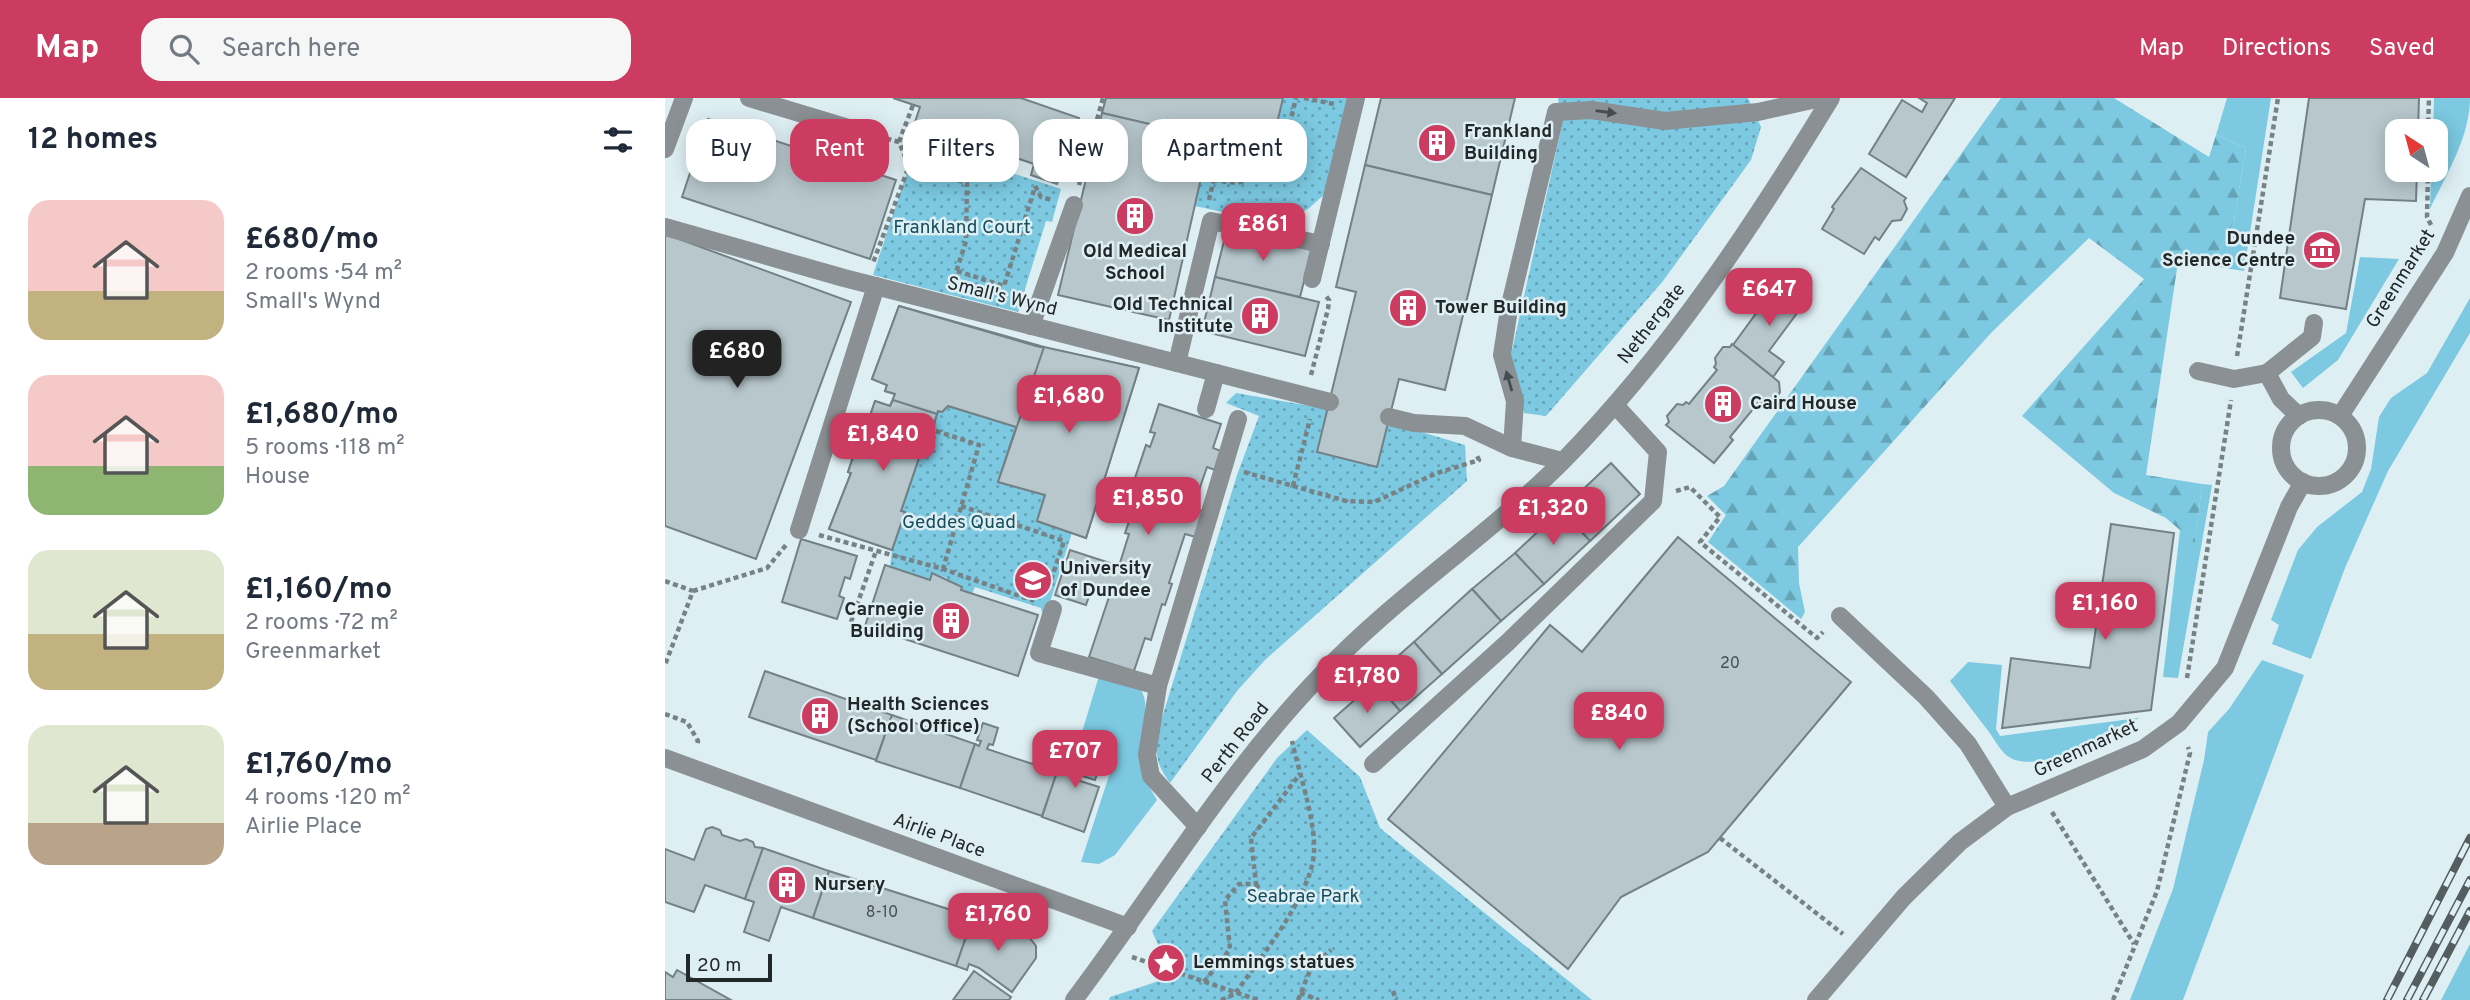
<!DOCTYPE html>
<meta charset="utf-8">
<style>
:root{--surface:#fff;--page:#f6f6f7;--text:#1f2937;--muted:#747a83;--accent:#cc3c60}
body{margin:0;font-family:Overpass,sans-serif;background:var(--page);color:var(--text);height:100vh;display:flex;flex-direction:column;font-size:26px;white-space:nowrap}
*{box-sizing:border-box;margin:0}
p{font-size:23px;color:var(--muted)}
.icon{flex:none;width:38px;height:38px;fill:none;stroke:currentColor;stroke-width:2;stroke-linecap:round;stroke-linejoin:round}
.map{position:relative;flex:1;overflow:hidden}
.drawer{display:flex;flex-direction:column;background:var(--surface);width:665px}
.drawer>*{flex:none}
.top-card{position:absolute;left:21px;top:21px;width:665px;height:63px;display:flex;gap:14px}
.needle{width:46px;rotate:324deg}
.fabs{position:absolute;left:1720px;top:21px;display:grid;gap:14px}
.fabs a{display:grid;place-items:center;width:63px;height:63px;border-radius:14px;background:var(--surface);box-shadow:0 4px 18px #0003;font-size:35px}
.scale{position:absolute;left:21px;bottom:18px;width:86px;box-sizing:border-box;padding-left:7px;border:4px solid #22282a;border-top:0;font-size:19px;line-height:24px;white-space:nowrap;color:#22282a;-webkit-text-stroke:5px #deeff4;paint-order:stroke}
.price{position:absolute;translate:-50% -60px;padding:0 16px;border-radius:14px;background:var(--accent);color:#fff;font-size:23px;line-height:46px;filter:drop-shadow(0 2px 4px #0008)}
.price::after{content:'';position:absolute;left:50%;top:42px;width:21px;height:16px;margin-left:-10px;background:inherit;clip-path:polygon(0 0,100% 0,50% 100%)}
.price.selected{background:#222;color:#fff}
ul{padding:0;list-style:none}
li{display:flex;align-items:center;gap:21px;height:175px;padding:0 28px}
li span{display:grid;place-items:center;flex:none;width:196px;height:140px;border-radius:21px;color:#555}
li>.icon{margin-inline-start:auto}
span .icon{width:84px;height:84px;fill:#fffc;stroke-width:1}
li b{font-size:30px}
h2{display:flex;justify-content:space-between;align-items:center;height:84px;padding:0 28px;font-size:30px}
.tag{padding:0 24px;border-radius:21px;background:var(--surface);box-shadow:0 4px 18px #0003;font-size:24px;line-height:63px}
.tag.selected{background:var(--accent);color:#fff}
header{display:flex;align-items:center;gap:42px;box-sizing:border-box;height:98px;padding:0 35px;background:var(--accent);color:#fff}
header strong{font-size:33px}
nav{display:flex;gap:38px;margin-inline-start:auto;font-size:24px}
.search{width:490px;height:63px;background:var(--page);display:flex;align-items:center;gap:18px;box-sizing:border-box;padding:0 24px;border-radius:21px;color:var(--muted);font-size:26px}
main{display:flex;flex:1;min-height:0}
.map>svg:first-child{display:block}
.grass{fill:#7cc9e1}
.forest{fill:url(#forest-firs)}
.park{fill:url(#park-dots)}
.building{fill:#b7c7cc;stroke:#738186;stroke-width:2}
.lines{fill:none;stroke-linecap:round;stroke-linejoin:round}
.minor-tunnel{stroke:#b8c7cc;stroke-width:18;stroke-dasharray:18 9;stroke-linecap:butt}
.path{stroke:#778285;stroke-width:4.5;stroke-dasharray:5 3.5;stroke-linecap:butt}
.minor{stroke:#8a9093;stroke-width:18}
.rail-casing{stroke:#545d60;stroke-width:8}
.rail{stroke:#deeff4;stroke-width:5;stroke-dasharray:16;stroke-linecap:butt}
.oneway{fill:#464c4f}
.labels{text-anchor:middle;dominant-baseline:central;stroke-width:5;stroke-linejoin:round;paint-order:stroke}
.number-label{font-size:16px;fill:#475052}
.poi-label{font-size:19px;font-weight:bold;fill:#22282a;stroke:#deeff4;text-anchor:start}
.park-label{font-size:19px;fill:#164e5d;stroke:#deeff4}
.street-label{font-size:19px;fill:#22282a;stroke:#deeff4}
</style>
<header>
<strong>Map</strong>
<div class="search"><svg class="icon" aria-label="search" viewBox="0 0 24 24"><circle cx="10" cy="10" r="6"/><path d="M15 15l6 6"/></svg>Search here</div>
<nav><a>Map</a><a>Directions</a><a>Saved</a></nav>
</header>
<main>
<section class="drawer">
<h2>12 homes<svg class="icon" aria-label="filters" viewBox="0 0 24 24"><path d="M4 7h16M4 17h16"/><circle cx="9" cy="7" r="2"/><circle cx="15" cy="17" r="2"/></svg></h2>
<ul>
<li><span style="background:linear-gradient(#f6c9c9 65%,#c2b280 0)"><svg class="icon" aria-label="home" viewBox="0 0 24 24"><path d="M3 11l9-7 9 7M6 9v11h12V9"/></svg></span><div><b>£680/mo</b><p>2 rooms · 54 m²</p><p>Small's Wynd</p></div></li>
<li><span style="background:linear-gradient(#f6c9c9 65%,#8fb573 0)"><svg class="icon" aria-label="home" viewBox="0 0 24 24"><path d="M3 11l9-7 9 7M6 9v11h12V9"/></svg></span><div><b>£1,680/mo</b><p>5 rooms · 118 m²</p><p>House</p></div></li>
<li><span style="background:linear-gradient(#dfe7d0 60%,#c2b280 0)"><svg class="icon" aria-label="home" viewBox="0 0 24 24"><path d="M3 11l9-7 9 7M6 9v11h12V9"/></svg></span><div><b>£1,160/mo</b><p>2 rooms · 72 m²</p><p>Greenmarket</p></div></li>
<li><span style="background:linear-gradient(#dfe7d0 70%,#b9a48a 0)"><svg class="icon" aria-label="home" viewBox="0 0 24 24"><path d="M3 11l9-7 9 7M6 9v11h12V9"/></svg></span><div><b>£1,760/mo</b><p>4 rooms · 120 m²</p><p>Airlie Place</p></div></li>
</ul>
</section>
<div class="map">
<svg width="1805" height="902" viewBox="0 0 1805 902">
<defs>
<pattern id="forest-firs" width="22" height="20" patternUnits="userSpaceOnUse" patternTransform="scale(1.75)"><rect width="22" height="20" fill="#7cc9e1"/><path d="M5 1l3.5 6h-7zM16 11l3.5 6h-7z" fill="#65a3b7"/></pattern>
<pattern id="park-dots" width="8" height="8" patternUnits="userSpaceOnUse" patternTransform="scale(1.75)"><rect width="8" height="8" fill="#7cc9e1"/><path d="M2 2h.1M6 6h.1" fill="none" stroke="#65a3b7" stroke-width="1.8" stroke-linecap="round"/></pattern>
</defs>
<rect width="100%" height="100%" fill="#deeff4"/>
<g class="grass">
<polygon points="1562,0 1606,0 1579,173 1547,168 1569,123 1581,50 1551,37"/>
<path d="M1769,0H1805C1805,39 1781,77 1765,111L1766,72H1771V33H1768Z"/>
<polygon points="1695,159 1734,161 1673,262 1638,290 1626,274 1681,235"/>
<polygon points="1805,200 1805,235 1723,373 1680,470 1646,561 1607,546 1614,527 1606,522 1633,452 1652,429 1697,394 1706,371 1714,319 1726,300 1762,275"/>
<polygon points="1537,386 1547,387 1513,580 1498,579 1515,432 1530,444"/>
<polygon points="1597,562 1639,577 1518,902 1465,902 1508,791 1539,662 1543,634 1564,611"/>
<path d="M1303,564L1337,567L1331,631L1335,638L1474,620C1447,636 1367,682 1340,656C1334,650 1329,641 1324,634C1311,617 1298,600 1285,583Z"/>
<path d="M434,578L476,592C487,609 474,640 475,660C476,676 484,688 492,702L450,757L434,766L416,764L451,656L446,644L417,634Z"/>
<polygon points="1805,846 1805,902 1776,902"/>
</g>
<polygon class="forest" points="1336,0 1449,0 1544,59 1551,37 1581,50 1569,123 1547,168 1513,164 1481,377 1537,386 1530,445 1501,420 1449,395 1357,318 1479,181 1424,140 1326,235 1133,449 1134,485 1140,514 1136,521 1043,444 1061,417 1042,398 1059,388"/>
<g class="park">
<polygon points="618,0 683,0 661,95 643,111 627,119 599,123 530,108 545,40"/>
<polygon points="893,0 1083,0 1096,29 1086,62 998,183 881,318 859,315 846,257 897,27"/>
<polygon points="252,44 396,91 387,124 381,123 353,214 208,177"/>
<path d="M571,295L663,311L653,354L712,368L723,324L800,347L802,383L600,562L572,593L505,685C487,660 491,651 496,623L572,377L594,318L561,305Z"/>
<polygon points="283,308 351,329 333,384 380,397 372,423 407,435 384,507 381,530 376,510 310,489 307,496 296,492 297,489 281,483 282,480 268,475 265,482 225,469 227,452 240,414 236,413 256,354 260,354 273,313 277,314"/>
<polygon points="642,632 695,679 715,730 927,902 444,902 445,899 494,883 501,865 487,833 612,660"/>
</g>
<g class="building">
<polygon points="228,0 356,0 414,20 408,37 424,42 416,65 401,60 392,86 366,77 369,66 304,44 298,60 244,42 255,9"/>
<polygon points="441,0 618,0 605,55 437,15"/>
<polygon points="716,0 850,0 827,97 700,67"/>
<polygon points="1254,0 1290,0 1241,79 1204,56 1237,2 1257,14 1262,5"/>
<polygon points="1644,0 1754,0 1753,33 1732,33 1732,72 1752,72 1751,103 1700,101 1681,211 1615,200"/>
<polygon points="437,15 545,40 504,222 393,197"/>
<polygon points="43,21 231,82 205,161 17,99"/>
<polygon points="700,67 827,97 780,292 734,281 712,369 652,354 691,194 671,189"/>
<polygon points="1196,70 1241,100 1239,103 1242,111 1236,122 1227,123 1214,142 1210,139 1199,156 1157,131 1169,111 1167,109"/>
<polygon points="562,131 647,152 635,199 550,179"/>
<polygon points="0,136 186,204 91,461 0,428"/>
<polygon points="550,179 654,204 640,258 537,233"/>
<polygon points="1114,184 1141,203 1104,253 1119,264 1108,279 1068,247"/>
<polygon points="234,208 379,249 354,329 283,308 277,314 273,313 272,316 228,302 230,296 220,293 222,287 207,281"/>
<polygon points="234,208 371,248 474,270 421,440 372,423 380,397 333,384 351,329 283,308 277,314 273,313 260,354 256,354 236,413 240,414 227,452 164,431 186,375 183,374 190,353 193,354 210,303 225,308 230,296 220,293 222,287 207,281"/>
<polygon points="1067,246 1114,284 1115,294 1109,304 1097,305 1096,307 1093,305 1065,339 1068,342 1049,365 1001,327 1004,324 1002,318 1012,306 1018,307 1021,304 1024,306 1052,272 1049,269 1051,266 1050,260 1058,249 1065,249"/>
<polygon points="379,249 474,270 421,440 372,423 380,397 333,384"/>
<polygon points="228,302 272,316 260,354 256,354 236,413 240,414 227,452 164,431 186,375 183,374 190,353 193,354 210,303 225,308"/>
<polygon points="494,306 556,326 548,350 556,353 550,372 542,369 528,410 540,414 531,439 520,436 504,485 507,486 500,507 497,506 486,542 480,540 469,573 424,559 445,496 427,490 421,507 390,497 405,452 454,468 464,436 460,435 475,392 467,389 481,347 485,349 490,335 485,334"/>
<polygon points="946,365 975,396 925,443 896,412"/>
<polygon points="896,412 925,443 879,486 850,455"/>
<polygon points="1446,426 1509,435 1486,612 1337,630 1346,560 1425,570"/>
<polygon points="1013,439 1186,584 1043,754 956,799 903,871 723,721 885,527 917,554"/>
<polygon points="136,441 192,458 185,481 180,479 174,498 179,500 172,521 117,504"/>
<polygon points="850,455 879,486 836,523 807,491"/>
<polygon points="220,467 265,482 267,475 297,489 296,492 373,517 353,578 200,528"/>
<polygon points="807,491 836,523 777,576 749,544"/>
<polygon points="749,544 777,576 735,613 707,581"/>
<polygon points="100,573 227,617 211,662 84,619"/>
<polygon points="710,584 735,613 695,649 669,620"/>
<polygon points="227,617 310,646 295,690 211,663"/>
<polygon points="318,625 333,630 328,647 324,646 322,651 392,674 377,718 295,690 310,646 314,648 316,643 312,642"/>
<polygon points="423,646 440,652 430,682 414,677 412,682 434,689 419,734 377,719 392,674 397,676 405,652 420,657"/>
<polygon points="47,729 55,732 57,737 75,743 81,741 88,744 90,749 98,750 80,801 40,787 29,814 0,804 0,751 29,762 41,731"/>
<polygon points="98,750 164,773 148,820 116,809 104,843 79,834 89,804 80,801"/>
<polygon points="164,773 308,819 291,868 148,820"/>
<polygon points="308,819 364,839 371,848 371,860 347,894 314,870 304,866 302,872 291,868"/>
<polygon points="12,872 66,902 0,902 0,874 8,879"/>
<polygon points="309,873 346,899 344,902 288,902"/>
</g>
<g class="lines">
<polyline class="minor-tunnel" points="665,304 724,319"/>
<g class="path">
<polyline points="639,0 669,6"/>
<polyline points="1763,33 1764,0"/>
<polyline points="205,36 234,44 244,68 208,165"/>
<polyline points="234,44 248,7"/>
<polyline points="541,57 614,70 631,0"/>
<polyline points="244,68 302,85 301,143 287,187"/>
<polyline points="1763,72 1762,119 1767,129"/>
<polyline points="548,82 572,85 579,83 582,79 577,70 552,64"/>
<polyline points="414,87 438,0"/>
<polyline points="370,88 376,99 387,102"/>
<polyline points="544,102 553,63"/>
<polyline points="292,173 339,188 370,89"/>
<polyline points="1572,258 1613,0"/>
<polyline points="646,277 663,211 664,202 661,198"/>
<polyline points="271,333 314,347 278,471"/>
<polyline points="579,374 681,403 709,404 772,375 814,362 812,358"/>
<polyline points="628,388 645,321"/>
<polyline points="1011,393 1025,389 1055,419 1035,444 1152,540 1158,534"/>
<polyline points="296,408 399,443 384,488"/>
<polyline points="154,437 278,471 369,503"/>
<polyline points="0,483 28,493 0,567"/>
<polyline points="28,493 102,470 121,447"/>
<polyline points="186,524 211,453"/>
<polyline points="1522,580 1566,302"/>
<polyline points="0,616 22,624 33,643 32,648"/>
<polyline points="1387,714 1469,846"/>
<polyline points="1055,740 1178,836"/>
<polyline points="591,786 599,798"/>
<polyline points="467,859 593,902"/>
<polyline points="539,884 565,851 560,802 574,786 591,786 586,740 635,676"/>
<polyline points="728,893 731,902"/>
<polyline points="635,895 654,902"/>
<path d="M556,902L570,896C595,860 646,798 649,755C651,723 634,675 627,643"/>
<polyline points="633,902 646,870 666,852"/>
<polyline points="1448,902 1492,793 1525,655 1523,649"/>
</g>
<g class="minor">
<polyline points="84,0 184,30"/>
<polyline points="0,51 19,0"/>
<polyline points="0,129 179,180 665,304"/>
<polyline points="647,181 691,0"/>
<polyline points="366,228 409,107"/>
<polyline points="512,265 546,123 656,146"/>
<polyline points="1533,273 1569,281 1602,275 1616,301 1634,318"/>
<polyline points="1602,275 1647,239 1649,225"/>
<polyline points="541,311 551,275"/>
<circle cx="1654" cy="350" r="38"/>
<polyline points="1675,318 1780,155 1805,98"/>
<polyline points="724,319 749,325 800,328 847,350 897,363"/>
<polyline points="847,350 850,303 837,257 844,211 891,14 926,12 1000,23 1093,14 1156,0"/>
<polyline points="134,432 211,188"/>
<polyline points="388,511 374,555 493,588"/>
<polyline points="1175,518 1261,599 1303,646 1342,709"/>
<polyline points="0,660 463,829"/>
<polyline points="708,666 842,545 988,403 993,354 950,307"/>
<polyline points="533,729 486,678 482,657 493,588 573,321"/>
<path d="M409,902C491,793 562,674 657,576C731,498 822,439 898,363C1004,255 1088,128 1166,0"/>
<polyline points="1151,902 1239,799 1295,744 1342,709 1478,651 1514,625 1560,570 1624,409 1638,384"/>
</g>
<defs>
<g id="rail">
<polyline points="1722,902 1805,740"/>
<polyline points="1742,902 1805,782"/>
<polyline points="1758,902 1805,813"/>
</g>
</defs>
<use href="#rail" class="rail-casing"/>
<use href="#rail" class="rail"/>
</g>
<defs><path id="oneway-solid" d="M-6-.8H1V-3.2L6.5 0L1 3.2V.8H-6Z" transform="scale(1.75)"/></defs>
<g class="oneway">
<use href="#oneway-solid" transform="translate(941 14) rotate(8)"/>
<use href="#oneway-solid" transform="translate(844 283) rotate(-106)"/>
</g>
<defs>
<symbol id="building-disc" viewBox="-11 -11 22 22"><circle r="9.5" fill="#cc3c60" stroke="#deeff4"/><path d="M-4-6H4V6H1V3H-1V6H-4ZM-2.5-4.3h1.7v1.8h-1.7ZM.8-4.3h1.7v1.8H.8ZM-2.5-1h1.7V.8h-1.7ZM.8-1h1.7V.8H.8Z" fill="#fff"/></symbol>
<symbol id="museum-disc" viewBox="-11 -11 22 22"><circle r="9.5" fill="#cc3c60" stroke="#deeff4"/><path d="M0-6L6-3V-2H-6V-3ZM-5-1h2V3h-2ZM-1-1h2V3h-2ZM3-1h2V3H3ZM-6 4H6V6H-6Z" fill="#fff"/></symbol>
<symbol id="university-disc" viewBox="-11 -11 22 22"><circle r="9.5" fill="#cc3c60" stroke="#deeff4"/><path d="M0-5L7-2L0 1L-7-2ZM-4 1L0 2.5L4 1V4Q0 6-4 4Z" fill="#fff"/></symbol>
<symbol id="sight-disc" viewBox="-11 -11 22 22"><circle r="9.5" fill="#cc3c60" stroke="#deeff4"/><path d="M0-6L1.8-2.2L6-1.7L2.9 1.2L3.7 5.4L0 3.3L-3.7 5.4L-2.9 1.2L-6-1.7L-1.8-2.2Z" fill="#fff"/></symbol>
</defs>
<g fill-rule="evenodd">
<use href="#building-disc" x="750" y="23" width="44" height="44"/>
<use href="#building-disc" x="448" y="96" width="44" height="44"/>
<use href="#museum-disc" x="1635" y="130" width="44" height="44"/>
<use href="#building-disc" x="721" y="188" width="44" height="44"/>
<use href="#building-disc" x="573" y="196" width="44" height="44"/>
<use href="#building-disc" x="1036" y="284" width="44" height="44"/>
<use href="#university-disc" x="346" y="460" width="44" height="44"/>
<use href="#building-disc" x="264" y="501" width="44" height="44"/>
<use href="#building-disc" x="133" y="596" width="44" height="44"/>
<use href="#building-disc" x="100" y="765" width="44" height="44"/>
<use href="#sight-disc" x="479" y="843" width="44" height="44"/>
</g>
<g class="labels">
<g class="number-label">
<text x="1065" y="566">20</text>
<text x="217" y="815">8-10</text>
</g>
<g class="poi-label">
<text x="799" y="34">Frankland<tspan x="799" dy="22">Building</tspan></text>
<text x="1630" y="141" text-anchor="end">Dundee<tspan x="1630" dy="22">Science Centre</tspan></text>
<text x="470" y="154" text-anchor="middle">Old Medical<tspan x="470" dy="22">School</tspan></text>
<text x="568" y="207" text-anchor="end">Old Technical<tspan x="568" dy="22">Institute</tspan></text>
<text x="770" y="210">Tower Building</text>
<text x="1085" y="306">Caird House</text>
<text x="395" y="471">University<tspan x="395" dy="22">of Dundee</tspan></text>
<text x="259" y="512" text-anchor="end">Carnegie<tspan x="259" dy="22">Building</tspan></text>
<text x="182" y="607">Health Sciences<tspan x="182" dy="22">(School Office)</tspan></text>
<text x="149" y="787">Nursery</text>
<text x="528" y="865">Lemmings statues</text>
</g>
<g class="park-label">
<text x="297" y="130">Frankland Court</text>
<text x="294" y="425">Geddes Quad</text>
<text x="638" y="799">Seabrae Park</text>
</g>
<g class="street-label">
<text transform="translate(1736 181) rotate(-58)">Greenmarket</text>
<text transform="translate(337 199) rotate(14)">Small's Wynd</text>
<text transform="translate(987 226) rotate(-52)">Nethergate</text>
<text transform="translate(571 645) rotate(-52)">Perth Road</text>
<text transform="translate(1421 651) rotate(-25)">Greenmarket</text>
<text transform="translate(274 738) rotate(20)">Airlie Place</text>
</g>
</g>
</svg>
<div class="fabs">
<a><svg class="needle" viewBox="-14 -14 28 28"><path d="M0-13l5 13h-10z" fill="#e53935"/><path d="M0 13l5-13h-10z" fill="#747a83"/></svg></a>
</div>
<div class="scale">20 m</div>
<b class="price" style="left:598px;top:165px">£861</b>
<b class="price" style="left:1104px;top:230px">£647</b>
<b class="price selected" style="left:72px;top:292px">£680</b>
<b class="price" style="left:404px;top:337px">£1,680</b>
<b class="price" style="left:218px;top:375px">£1,840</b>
<b class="price" style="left:483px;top:439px">£1,850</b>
<b class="price" style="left:888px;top:449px">£1,320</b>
<b class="price" style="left:1440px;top:544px">£1,160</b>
<b class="price" style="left:702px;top:617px">£1,780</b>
<b class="price" style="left:954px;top:654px">£840</b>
<b class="price" style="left:410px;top:692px">£707</b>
<b class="price" style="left:333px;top:855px">£1,760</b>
<div class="top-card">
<a class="tag">Buy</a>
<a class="tag selected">Rent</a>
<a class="tag">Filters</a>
<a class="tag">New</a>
<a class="tag">Apartment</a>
</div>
</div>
</main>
